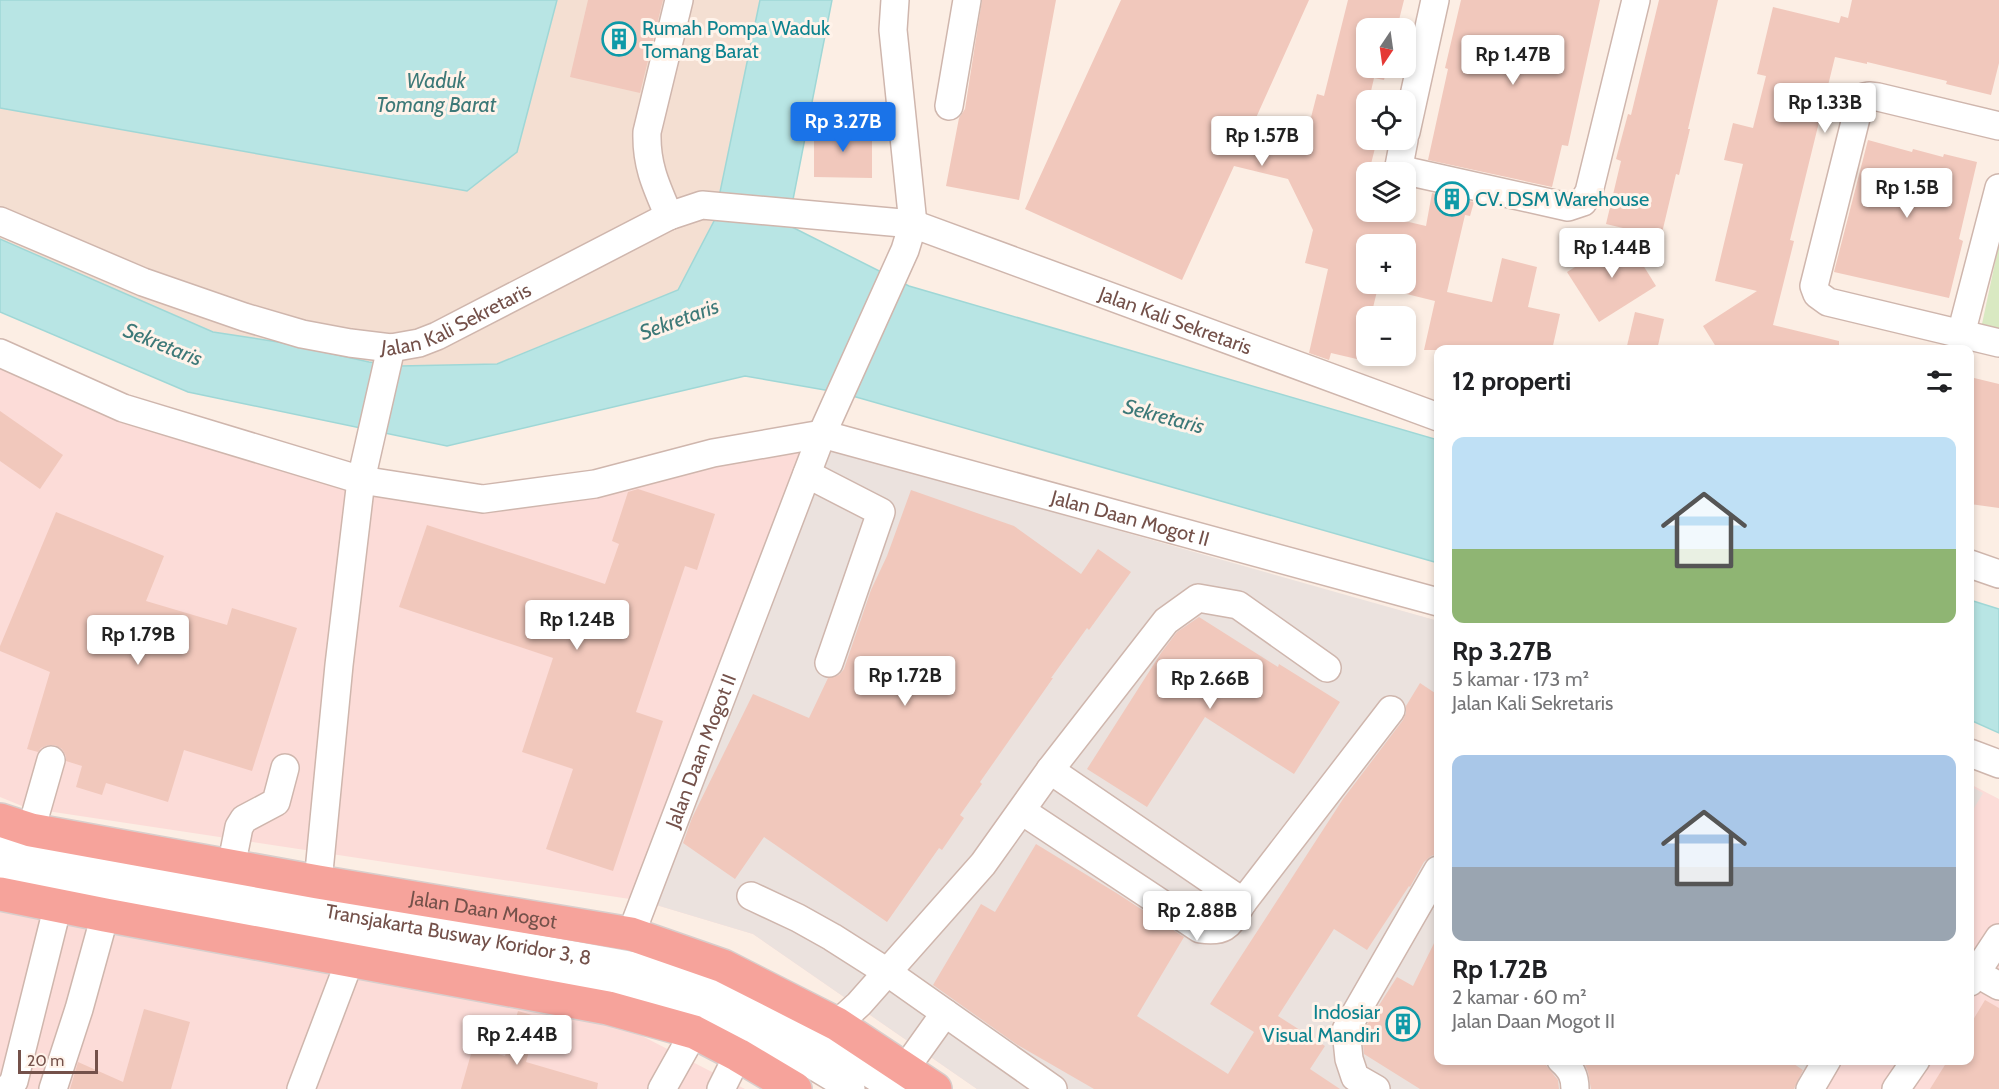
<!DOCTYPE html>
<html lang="id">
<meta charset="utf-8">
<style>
:root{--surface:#fff;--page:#f6f6f6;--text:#202124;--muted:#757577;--accent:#1a73e8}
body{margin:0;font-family:Cabin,sans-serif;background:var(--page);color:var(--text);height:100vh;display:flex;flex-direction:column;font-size:22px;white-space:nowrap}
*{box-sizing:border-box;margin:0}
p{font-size:20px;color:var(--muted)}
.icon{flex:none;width:33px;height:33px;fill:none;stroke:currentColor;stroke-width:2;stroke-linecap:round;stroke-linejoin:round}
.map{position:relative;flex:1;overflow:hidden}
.side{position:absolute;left:1434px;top:345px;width:540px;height:720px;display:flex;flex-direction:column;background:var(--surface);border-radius:12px;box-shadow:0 3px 9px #0003}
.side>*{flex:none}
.needle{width:39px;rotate:193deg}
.tools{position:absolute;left:1356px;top:18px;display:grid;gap:12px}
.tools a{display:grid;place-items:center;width:60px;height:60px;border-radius:12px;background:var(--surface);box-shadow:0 3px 9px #0003;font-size:30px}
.scale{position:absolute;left:18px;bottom:15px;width:80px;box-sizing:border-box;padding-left:6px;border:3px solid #74514a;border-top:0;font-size:16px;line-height:21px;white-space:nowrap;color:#74514a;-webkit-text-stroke:4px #fff3ea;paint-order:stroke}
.price{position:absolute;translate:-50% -51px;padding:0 14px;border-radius:6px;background:#fff;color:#222;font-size:20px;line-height:39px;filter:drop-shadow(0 2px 3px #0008)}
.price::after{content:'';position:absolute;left:50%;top:36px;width:18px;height:14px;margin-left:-9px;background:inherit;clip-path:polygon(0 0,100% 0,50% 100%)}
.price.active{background:var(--accent);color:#fff}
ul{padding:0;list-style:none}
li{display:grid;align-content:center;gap:12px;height:318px;padding:0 18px}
li span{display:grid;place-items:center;height:186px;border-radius:12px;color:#555}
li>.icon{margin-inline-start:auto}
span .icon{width:108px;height:108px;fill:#fffc;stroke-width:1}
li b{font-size:26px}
h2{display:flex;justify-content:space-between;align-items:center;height:72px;padding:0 18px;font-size:26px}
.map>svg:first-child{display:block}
.residential{fill:#f4dfd2}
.commercial{fill:#fcdcd8}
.industrial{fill:#ebe2de}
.green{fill:#d9e9c2}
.water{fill:#b8e5e4;stroke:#9fd7d6;stroke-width:1.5}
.building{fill:#f1c8bc;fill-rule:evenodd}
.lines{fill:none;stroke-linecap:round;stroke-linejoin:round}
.minor-casing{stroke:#cfb6ad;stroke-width:30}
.highway-casing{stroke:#d8cecc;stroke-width:36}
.minor{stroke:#fff;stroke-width:27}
.highway{stroke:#f6a39b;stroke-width:33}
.labels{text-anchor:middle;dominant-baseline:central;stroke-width:6;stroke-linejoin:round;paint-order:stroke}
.culture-label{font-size:20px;fill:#0d838f;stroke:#fff3ea;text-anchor:start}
.street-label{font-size:20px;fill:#74514a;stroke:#fff3ea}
.water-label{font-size:21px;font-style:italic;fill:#3d7978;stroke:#fff3ea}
</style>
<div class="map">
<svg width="1999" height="1089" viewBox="0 0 1999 1089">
<rect width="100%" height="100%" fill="#fceee4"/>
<polygon class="residential" points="0,0 760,0 714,221 678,290 496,364 410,367 369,362 278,342 213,332 0,239"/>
<g class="commercial">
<polygon points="0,364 475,506 757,436 1438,621 1438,1060 1970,1060 1970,784 1999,799 1999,1089 977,1089 753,934 643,901 27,808 0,797"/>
<polygon points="0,871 578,1003 745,1089 0,1089"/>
</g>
<g class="industrial">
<polygon points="820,446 1438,621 1438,1060 1814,1061 1796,1089 977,1089 753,934 643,901"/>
<polygon points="1970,786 1983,793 1970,815"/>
</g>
<polygon class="green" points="1999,244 1999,329 1982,324"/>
<g class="water">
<polygon points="0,0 557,0 517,152 467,191 0,108"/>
<polygon points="760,0 832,0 788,225 909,286 1438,440 1438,563 842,393 745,376 447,446 188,392 0,312 0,239 213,332 278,342 369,362 400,366 497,364 678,290 714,221"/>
<polygon points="1970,600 1999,609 1999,733 1970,720"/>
</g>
<g class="building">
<polygon points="588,0 663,0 640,93 570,77"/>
<polygon points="982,0 1056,0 1019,200 946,186 959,118 965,109"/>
<path d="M1121,0H1309L1255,120L1307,133L1317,94L1324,96L1348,0H1404L1397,28H1366V68H1387L1384,80L1374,78L1369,100H1366V140H1377L1369,172H1366V212L1426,226L1432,193L1474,202L1470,216L1465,215L1447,292L1492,302L1502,258L1537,267L1528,307L1560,314L1552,350H1424L1435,301L1378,287L1371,316H1366V335L1361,360L1331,353L1329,360L1309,353L1328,269L1305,263L1313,230L1288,179L1234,166L1182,280L1025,209ZM1366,244H1406V284H1366Z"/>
<polygon points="1461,0 1600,0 1568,146 1562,145 1552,187 1428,160 1448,69 1445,68"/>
<polygon points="1659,0 1718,0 1688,129 1690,129 1679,175 1676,174 1661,237 1606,224 1621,161 1616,159 1628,114 1631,115"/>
<polygon points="1852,0 1999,0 1999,63 1991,95 1946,84 1947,81 1867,62 1867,64 1835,57 1790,240 1794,241 1773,325 1839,341 1839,350 1718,350 1703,326 1757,291 1715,281 1743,164 1724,160 1733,123 1753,128 1766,76 1757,74 1773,7 1839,23 1841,16 1848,18"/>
<polygon points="814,128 872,129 872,178 814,177"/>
<polygon points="1868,140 1912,152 1913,149 1943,157 1944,154 1977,162 1959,239 1963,241 1949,298 1834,272"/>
<polygon points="1625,236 1656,286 1599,322 1567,272"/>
<polygon points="1635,312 1664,319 1657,350 1626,350"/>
<polygon points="1970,377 1999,384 1999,508 1970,504"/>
<polygon points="0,411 63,455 40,489 0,461"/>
<polygon points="638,489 715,514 697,570 685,566 636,712 663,721 613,871 546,849 573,769 522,752 553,658 399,607 427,525 605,584 619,544 612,541 628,492"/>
<polygon points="911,490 1014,526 1081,574 1098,549 1131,572 1089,630 1087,628 1051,678 1053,678 980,782 982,784 960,815 964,818 942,850 939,848 887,922 764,837 735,879 683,843 692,818 753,694 809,718 828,678 839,675 844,669 871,590 887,556"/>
<polygon points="56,512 164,556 146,601 227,625 232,608 297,628 252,771 184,750 168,802 106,783 102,795 76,787 82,766 66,761 66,756 62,749 55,745 48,745 41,748 38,752 27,749 50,672 0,651 0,646"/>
<polygon points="1199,617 1278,667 1279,664 1340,702 1294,774 1205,717 1147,807 1087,769 1161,653 1177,632"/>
<polygon points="1420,683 1438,695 1438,854 1431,856 1424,862 1410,887 1409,886 1367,950 1334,929 1278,1016 1325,1046 1310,1069 1340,1089 1094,1089 1016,1044 933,985 981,904 995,912 1036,844 1118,894 1184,937 1137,1016 1228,1074 1254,1032 1210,1004 1343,799 1403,720 1406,713 1406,706"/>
<polygon points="1438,935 1438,1060 1546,1060 1546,1065 1558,1080 1559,1089 1420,1089 1364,1054 1362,1033 1374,1013 1397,977 1413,986"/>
<polygon points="1985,1000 1999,1008 1999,1089 1930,1089 1948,1060 1970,1060 1970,1025"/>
<polygon points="144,1009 190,1022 171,1089 70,1089 78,1062 123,1082"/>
<polygon points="518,1011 539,1017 526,1062 598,1083 597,1089 461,1089 473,1047 505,1056"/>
<polygon points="1583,1060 1788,1060 1803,1070 1794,1089 1591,1089 1588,1072"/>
</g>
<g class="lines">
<defs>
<g id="minor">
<polyline points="949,106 967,0"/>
<polyline points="1999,126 1878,97 1869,96 1864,97 1859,106 1814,286 1817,294 1828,302 1999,343"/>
<polyline points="1406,132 1435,0"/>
<polyline points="1404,140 1399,166 1411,172 1568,207 1583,202 1589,192 1636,0"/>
<path d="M669,216C656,186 646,165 647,132L679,0"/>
<path id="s1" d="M0,221L143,282L244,317L302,334L350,343L391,348L419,343L437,336L669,216L702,205L913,224L1438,417"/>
<polyline points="1961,334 1999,188"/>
<path id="s2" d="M0,353L123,408L361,480L483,499L595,484L713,453L822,434L1438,602"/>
<polyline points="807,474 881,512 829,663"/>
<polyline points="1970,564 1999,574"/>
<polyline points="1970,753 1999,764"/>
<polyline points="1050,770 1243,902 1391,710"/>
<path d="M1022,811L1200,929C1228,933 1229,924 1243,902"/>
<polyline points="31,830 51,760"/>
<path id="s3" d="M0,842L44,856L182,885L657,970C690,981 724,991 756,1007C804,1030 849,1060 894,1089"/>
<path d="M0,867L60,882L579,977C607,984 637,988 665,997C729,1018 794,1052 851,1089"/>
<polyline points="231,867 239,827 244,819 276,802 285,768"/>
<polyline points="318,882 339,665 361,480 391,348"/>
<polyline points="751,896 798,918 832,937 887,972 1053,1089"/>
<path id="s4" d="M631,934L822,434L905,250L913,224L893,30L895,0"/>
<polyline points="1976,973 1999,986"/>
<polyline points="1970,982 1999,938"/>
<polyline points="837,1024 859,1004 983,864 1050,770 1166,621 1198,598 1238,605 1327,668"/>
<path d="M1561,1060C1571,1069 1575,1076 1575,1089"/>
<polyline points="905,1069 945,1013"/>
<polyline points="8,1089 14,1081 58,905"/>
<polyline points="53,1089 79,1009 105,915"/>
<polyline points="301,1089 350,960"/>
<polyline points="662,1089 694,1032"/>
<polyline points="721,1089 738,1055"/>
<polyline points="1376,1089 1355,1077 1349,1059 1346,1030 1438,870"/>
<polyline points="1810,1089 1827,1060"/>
<polyline points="1896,1089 1916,1060"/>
</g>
<g id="highway">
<path id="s5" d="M0,820L31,830L318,882L631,934L723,966L837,1024L935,1089"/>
<polyline points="0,894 105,915 608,1008 694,1032 738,1055 795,1089"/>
</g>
</defs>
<use href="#minor" class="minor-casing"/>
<use href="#highway" class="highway-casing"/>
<use href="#minor" class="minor"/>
<use href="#highway" class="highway"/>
</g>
<defs>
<symbol id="building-ring" viewBox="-11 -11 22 22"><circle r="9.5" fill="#fff3ea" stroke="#0f9aa8" stroke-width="1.5"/><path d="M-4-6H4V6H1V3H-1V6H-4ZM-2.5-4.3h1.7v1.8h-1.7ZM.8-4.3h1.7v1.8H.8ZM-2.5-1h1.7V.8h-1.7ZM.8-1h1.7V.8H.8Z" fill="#0f9aa8"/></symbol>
</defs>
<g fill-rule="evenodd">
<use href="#building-ring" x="600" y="20" width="38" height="38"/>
<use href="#building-ring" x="1433" y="180" width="38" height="38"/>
<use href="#building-ring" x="1384" y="1005" width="38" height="38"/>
</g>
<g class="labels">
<g class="culture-label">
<text x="642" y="28">Rumah Pompa Waduk<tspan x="642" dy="23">Tomang Barat</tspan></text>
<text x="1475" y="199">CV. DSM Warehouse</text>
<text x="1380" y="1012" text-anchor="end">Indosiar<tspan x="1380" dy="23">Visual Mandiri</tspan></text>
</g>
<g class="street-label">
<text stroke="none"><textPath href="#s1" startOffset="484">Jalan Kali Sekretaris</textPath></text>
<text stroke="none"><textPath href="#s1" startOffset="1248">Jalan Kali Sekretaris</textPath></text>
<text stroke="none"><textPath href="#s2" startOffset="1172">Jalan Daan Mogot II</textPath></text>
<text stroke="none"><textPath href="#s4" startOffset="196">Jalan Daan Mogot II</textPath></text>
<text stroke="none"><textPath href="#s5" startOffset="492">Jalan Daan Mogot</textPath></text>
<text stroke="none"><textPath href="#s3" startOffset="468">Transjakarta Busway Koridor 3, 8</textPath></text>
</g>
<g class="water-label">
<text x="436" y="80">Waduk<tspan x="436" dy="24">Tomang Barat</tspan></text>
<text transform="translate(679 319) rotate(-20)">Sekretaris</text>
<text transform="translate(163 344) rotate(22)">Sekretaris</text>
<text transform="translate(1164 416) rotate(15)">Sekretaris</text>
</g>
</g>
</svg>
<div class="tools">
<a><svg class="needle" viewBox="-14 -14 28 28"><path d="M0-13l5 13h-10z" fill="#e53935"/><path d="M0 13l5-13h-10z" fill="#757577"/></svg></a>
<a><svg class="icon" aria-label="locate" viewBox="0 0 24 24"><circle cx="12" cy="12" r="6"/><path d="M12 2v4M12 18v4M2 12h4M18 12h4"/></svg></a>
<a><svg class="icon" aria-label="layers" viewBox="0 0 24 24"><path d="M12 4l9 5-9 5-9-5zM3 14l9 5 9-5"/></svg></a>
<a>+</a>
<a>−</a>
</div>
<div class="scale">20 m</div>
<b class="price" style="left:1513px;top:86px">Rp 1.47B</b>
<b class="price" style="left:1825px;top:134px">Rp 1.33B</b>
<b class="price active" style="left:843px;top:153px">Rp 3.27B</b>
<b class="price" style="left:1262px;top:167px">Rp 1.57B</b>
<b class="price" style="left:1907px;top:219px">Rp 1.5B</b>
<b class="price" style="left:1612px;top:279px">Rp 1.44B</b>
<b class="price" style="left:577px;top:651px">Rp 1.24B</b>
<b class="price" style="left:138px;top:666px">Rp 1.79B</b>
<b class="price" style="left:905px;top:707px">Rp 1.72B</b>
<b class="price" style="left:1210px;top:710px">Rp 2.66B</b>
<b class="price" style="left:1197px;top:942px">Rp 2.88B</b>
<b class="price" style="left:517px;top:1066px">Rp 2.44B</b>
<section class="side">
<h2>12 properti<svg class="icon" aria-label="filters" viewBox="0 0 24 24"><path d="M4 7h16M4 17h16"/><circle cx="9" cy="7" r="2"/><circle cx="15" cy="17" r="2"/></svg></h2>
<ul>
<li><span style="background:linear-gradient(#bfe0f5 60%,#8fb573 0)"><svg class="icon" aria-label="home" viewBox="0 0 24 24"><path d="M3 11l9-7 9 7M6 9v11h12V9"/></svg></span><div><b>Rp 3.27B</b><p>5 kamar · 173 m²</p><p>Jalan Kali Sekretaris</p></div></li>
<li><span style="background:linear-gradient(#a9c7e8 60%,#9aa5b1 0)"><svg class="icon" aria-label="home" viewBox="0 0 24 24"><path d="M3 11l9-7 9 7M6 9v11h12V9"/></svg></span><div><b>Rp 1.72B</b><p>2 kamar · 60 m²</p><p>Jalan Daan Mogot II</p></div></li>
</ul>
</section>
</div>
